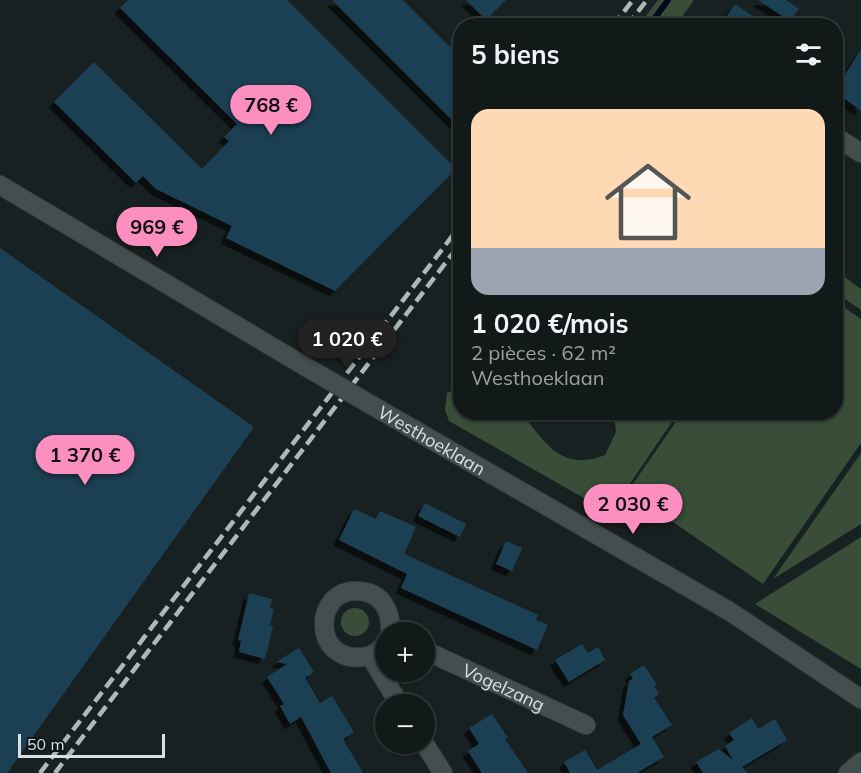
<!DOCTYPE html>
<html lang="fr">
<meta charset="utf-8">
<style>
:root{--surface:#121919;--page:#1b2222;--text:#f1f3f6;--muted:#9ca0a2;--line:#313838;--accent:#fd8ec0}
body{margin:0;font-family:Mulish,sans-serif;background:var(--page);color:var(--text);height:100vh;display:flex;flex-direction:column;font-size:22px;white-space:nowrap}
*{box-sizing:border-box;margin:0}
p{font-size:20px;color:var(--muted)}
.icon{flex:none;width:33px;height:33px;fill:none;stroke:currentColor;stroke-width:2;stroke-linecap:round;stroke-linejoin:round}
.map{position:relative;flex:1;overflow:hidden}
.drawer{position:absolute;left:453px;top:18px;width:390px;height:402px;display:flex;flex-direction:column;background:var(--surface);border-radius:24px;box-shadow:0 2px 4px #0004,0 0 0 2px var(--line)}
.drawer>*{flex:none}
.tools{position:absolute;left:375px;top:622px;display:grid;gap:12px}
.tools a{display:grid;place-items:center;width:60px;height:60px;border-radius:50%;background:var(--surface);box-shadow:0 2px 4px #0004,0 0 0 2px var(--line);font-size:30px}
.scale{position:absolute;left:18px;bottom:15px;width:147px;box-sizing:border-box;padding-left:6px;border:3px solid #dae0e0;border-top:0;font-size:16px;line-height:21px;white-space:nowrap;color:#dae0e0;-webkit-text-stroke:4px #0f1718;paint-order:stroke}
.price{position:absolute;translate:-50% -51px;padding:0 14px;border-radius:21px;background:var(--accent);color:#111;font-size:20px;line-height:39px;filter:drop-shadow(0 2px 3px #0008)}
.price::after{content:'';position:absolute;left:50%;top:36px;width:18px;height:14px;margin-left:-9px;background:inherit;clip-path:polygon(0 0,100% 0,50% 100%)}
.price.active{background:#222;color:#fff}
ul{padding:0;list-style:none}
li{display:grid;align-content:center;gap:12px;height:318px;padding:0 18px}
li span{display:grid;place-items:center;height:186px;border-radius:18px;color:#555}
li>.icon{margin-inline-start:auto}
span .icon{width:108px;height:108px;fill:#fffc;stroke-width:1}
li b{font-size:26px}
h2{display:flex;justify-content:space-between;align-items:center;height:72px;padding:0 18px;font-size:26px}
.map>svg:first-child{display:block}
.green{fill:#394d38}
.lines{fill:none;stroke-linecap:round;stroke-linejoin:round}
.stream{stroke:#02081e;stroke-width:6}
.building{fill:#1f4153;filter:url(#shadow)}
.minor-casing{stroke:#373d3e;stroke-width:20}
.minor{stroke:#454e4f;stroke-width:18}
.rail{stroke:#b0b7b7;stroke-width:4.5;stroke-dasharray:12 6;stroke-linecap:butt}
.minor-bridge-casing{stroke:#373d3e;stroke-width:20;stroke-linecap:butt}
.minor-bridge{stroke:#454e4f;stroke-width:18}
.labels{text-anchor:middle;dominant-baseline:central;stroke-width:6;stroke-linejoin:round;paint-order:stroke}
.street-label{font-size:18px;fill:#dae0e0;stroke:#0f1718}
</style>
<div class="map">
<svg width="861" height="773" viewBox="0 0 861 773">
<defs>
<filter id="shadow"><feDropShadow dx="-5.5" dy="5.5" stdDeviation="0" flood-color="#0009"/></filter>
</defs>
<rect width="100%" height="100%" fill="#182121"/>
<g class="green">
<polygon points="658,0 694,0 676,25 639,25"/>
<polygon points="836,271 861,289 861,310 836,293"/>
<polygon points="836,302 861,319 861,443 763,584 628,491 682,413 836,412"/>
<path d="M460,387V412L522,413C545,444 563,472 605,455L616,432L614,413H678L610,513L449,421L445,410L447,393Z"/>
<polygon points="861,453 861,524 773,579"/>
<polygon points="861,537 861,669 755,604"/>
<circle cx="355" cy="622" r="14"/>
</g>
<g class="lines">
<polyline class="stream" points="649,26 668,0"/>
</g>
<g class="building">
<polygon points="128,0 287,0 456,169 335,291 226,238 232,226 156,189 143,176 136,183 54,102 94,62 202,169 229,141 224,137 237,124 120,8"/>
<polygon points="332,0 403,0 450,47 460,37 460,128"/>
<polygon points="466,0 506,0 486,20"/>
<polygon points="758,0 786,0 799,9 790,21"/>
<polygon points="735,4 767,26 720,26"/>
<polygon points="861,50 861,111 836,92 836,88"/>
<polygon points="0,248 254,427 7,773 0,773"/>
<polygon points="425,503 466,524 460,537 418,516"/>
<polygon points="354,509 376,519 380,511 416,527 404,554 538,615 536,620 548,625 537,650 401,588 407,574 339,540"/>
<polygon points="506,541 522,548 512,571 496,564"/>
<polygon points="249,593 272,599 270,608 274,609 270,625 273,626 265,659 239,652 241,641 238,640"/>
<polygon points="582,644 588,653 598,647 605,660 569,682 555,660"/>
<polygon points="299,648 314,672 305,678 320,703 332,696 354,732 343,739 363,773 331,773 301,717 290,724 280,706 284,704 267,677 287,664 276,662"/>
<polygon points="644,665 657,685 654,686 659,694 654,698 672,725 642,743 652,737 664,757 637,773 570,773 564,762 585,750 597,770 641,744 623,715 629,681 633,679 630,674"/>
<polygon points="492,714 508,738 505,739 528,773 482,773 468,751 479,744 469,728"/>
<polygon points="752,718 758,729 775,719 787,740 742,767 748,773 703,773 696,762 719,749 733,760 725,746 734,740 729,733"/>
</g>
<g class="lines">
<defs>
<g id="minor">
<polyline points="836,137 861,153"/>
<polyline points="0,185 296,361"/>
<path id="s1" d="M380,410L729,611L861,699"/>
<path d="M386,643C380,651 373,656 363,657C311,663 313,588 358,591C382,592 392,611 390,633"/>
<path id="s2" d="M424,650L586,725"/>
<polyline points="370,656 400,705"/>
<polyline points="424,743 443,773"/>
<polyline points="848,773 861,762"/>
</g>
</defs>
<use href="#minor" class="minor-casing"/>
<use href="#minor" class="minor"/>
<g class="rail">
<polyline points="613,26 633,0"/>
<polyline points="627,26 647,0"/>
<polyline points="40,773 460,226"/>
<polyline points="55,773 460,244"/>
</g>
<defs>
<polyline id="minor-bridge" points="296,361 380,410"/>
</defs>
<use href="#minor-bridge" class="minor-bridge-casing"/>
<use href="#minor-bridge" class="minor-bridge"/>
</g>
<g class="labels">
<g class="street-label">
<text stroke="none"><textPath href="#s1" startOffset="60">Westhoeklaan</textPath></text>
<text stroke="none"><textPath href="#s2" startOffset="88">Vogelzang</textPath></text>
</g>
</g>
</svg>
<div class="tools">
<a>+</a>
<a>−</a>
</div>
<div class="scale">50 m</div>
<b class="price" style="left:271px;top:136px">768 €</b>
<b class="price" style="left:157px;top:258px">969 €</b>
<b class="price active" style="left:347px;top:370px">1 020 €</b>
<b class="price" style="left:85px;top:486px">1 370 €</b>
<b class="price" style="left:633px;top:535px">2 030 €</b>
<section class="drawer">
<h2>5 biens<svg class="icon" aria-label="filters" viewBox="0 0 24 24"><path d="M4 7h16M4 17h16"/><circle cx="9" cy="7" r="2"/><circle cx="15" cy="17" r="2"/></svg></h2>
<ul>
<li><span style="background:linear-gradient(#ffd9b3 75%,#9aa5b1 0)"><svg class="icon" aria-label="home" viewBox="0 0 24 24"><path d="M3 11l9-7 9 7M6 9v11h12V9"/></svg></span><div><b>1 020 €/mois</b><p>2 pièces · 62 m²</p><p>Westhoeklaan</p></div></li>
</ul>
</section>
</div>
